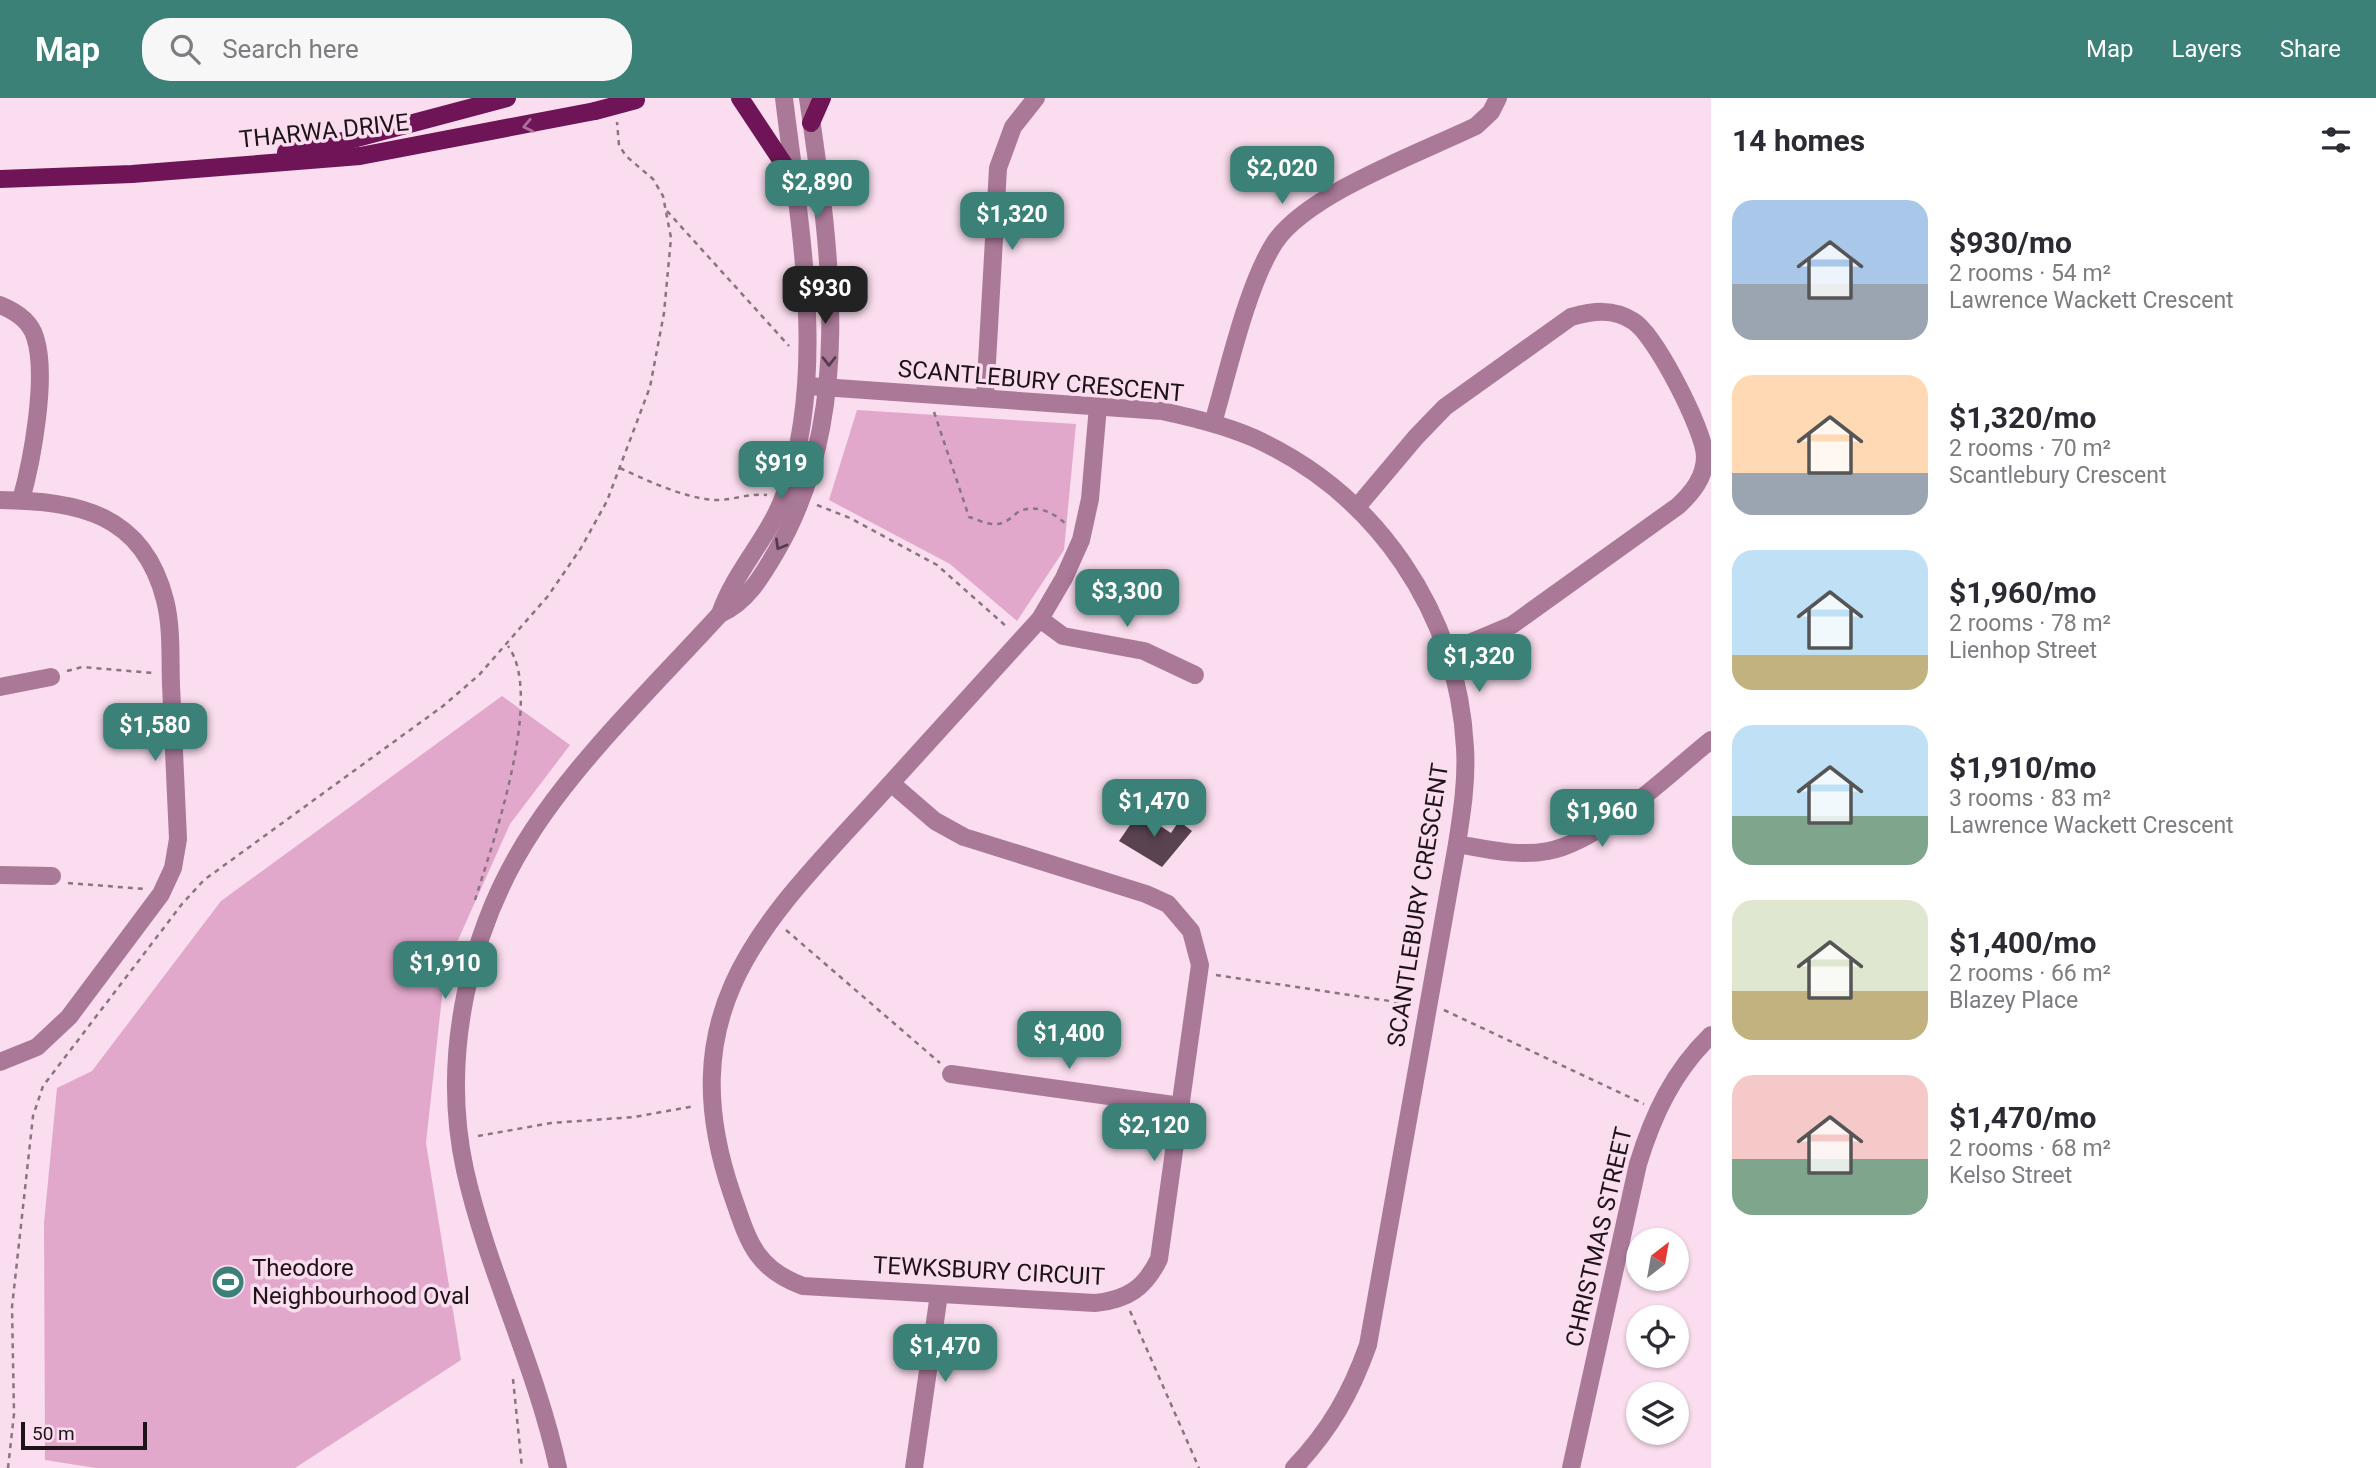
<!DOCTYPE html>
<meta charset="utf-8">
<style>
:root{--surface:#fff;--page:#f7f7f7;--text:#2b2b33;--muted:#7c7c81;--accent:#3b8178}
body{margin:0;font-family:Roboto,sans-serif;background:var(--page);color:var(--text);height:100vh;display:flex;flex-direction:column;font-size:26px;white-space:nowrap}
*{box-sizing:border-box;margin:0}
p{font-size:23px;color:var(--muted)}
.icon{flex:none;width:38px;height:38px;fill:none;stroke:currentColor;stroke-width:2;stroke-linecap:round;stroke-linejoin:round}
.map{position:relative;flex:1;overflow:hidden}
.panel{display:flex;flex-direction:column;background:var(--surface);width:665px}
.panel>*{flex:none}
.needle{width:46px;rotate:31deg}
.controls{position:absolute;left:1626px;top:1130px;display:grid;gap:14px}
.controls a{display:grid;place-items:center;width:63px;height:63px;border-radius:50%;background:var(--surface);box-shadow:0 2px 5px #0004;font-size:35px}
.scale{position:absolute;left:21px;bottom:18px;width:126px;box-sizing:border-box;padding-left:7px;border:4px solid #1d1319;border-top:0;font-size:19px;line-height:24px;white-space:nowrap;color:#1d1319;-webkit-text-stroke:5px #faddee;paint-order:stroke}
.price{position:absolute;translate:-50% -60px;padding:0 16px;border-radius:14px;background:var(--accent);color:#fff;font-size:23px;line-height:46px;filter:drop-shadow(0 2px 4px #0008)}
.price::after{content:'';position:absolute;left:50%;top:42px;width:21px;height:16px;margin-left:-10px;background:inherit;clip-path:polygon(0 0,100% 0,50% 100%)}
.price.active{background:#222;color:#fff}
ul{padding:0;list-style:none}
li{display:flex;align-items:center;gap:21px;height:175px;padding:0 21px}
li span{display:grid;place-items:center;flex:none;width:196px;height:140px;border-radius:21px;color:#555}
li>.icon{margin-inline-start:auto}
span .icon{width:84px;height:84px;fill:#fffc;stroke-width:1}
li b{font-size:30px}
h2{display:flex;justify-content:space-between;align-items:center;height:84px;padding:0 21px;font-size:30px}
header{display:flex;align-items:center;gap:42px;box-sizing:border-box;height:98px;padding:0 35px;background:var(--accent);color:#fff}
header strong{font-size:33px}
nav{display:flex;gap:38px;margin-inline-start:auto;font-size:24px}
.search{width:490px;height:63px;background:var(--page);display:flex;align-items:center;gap:18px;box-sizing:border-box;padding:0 24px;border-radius:28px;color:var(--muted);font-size:26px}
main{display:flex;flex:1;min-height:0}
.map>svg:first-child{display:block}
.green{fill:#e2a8cb}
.building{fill:#5a4351}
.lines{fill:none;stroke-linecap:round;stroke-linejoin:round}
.path{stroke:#887580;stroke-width:2.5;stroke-dasharray:5 5;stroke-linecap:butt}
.minor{stroke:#ab7998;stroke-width:18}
.major{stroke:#6f1456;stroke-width:18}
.major-bridge{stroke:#6f1456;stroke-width:18}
.oneway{stroke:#ae6e9a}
.oneway2{stroke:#563c4c}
.labels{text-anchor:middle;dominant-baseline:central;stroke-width:7;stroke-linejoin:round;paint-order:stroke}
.street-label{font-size:24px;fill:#1d1319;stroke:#faddee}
.poi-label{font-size:24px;fill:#1d1319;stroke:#faddee;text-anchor:start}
</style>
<header>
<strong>Map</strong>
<div class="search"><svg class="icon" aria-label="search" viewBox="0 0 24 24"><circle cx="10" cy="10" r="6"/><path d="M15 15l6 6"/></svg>Search here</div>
<nav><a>Map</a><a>Layers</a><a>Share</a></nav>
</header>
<main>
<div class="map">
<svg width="1711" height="1370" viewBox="0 0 1711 1370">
<rect width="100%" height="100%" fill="#faddee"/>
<g class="green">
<polygon points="857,312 1076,326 1064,452 1017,523 950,466 829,402"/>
<polygon points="502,598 570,647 510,726 445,871 426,1045 461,1262 295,1370 96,1370 45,1362 44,1125 57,990 92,973 221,803"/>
</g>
<polygon class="building" points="1139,714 1171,735 1179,723 1192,733 1162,769 1119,743"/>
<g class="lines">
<g class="path">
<polyline points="667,113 789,248"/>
<path d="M934,314L969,419C979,422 991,429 1002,425C1009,423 1014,416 1020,413C1037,406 1054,415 1066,426"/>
<path d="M620,370C648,383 682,399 713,402C731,403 748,395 767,397"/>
<polyline points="817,407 850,420 937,467 1007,529"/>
<polyline points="67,573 82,569 153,575"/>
<polyline points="68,785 145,791"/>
<path d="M475,802C492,747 545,598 508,548"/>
<polyline points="786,832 940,965"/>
<polyline points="1216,877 1410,906"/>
<polyline points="1444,912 1644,1006"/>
<polyline points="478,1038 551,1025 634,1019 695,1008"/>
<polyline points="1130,1213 1199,1370"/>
<polyline points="513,1281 522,1370"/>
<polyline points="8,1370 14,1316 12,1209 33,1018 43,988 182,806 204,782 443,608 479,577 548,498 581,450 607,403 650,289 664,215 671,140 663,98 653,81 626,58 619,47 617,24"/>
</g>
<g class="minor">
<path d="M0,207C15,213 30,222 35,239C48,278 32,363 21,402"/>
<path d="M808,288L1162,313C1193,320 1224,327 1254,340C1377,396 1458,515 1465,650C1467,682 1462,714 1457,746L1368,1247C1351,1295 1330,1332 1294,1370"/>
<polyline points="985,300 998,70 1013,29 1036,0"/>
<path d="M1213,325C1228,274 1247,187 1275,144C1309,95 1420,55 1476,28L1491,14L1498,0"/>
<path d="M0,402C78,403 143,415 165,502C172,529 170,560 171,587C173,638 176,690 178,741L173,770L161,796L69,919L37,949L0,964"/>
<path d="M1357,409L1416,339L1445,309L1571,219C1593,213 1613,210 1633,223C1655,236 1704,332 1705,358C1705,379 1693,394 1678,408L1512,527L1448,554"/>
<path d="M720,516C747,504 762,478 776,454C856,317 830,150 808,0"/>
<polyline points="1040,521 1063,538 1144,553 1195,577"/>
<polyline points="0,589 51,579"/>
<path d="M891,685C772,817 666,903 732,1096C748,1142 754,1170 803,1188L1095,1205C1127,1202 1145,1190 1159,1161L1200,867L1191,833L1168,806L1146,796L964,739L935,723L891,685L1040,521L1064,480L1081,442L1090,401L1098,308"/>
<path d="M1457,746C1486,751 1518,759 1548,753C1603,742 1667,677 1711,642"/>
<polyline points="0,777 52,778"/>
<polyline points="951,976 1181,1008"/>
<path d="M558,1370C536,1268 488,1174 465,1072C440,958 469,829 533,732C582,657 659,583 720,516C735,472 770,439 785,395C828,274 799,125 784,0"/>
<polyline points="914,1370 939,1196"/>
<path d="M1571,1370L1638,1066C1653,1017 1673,974 1711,937"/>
</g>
<g class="major">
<polyline points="740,0 793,80"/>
<polyline points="811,25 822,0"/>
<polyline points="286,54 353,41 507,0"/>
<polyline points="0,81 132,76 360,58 595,13"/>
</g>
<polyline class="major-bridge" points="595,13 636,2"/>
</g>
<defs><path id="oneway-chevron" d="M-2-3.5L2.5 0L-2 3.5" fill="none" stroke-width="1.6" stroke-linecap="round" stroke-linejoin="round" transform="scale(1.75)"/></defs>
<use class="oneway" href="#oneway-chevron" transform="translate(528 28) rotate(168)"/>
<g class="oneway2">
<use href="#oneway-chevron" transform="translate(829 263) rotate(90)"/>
<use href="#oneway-chevron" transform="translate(780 447) rotate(120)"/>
</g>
<defs>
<symbol id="stadium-disc" viewBox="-11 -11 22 22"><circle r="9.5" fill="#3b8178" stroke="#faddee"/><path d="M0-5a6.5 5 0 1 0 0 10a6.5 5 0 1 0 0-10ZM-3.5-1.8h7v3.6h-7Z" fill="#fff"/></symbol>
</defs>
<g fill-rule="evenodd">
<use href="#stadium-disc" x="209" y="1165" width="38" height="38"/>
</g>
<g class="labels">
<g class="street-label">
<text transform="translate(324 33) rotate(-6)">THARWA DRIVE</text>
<text transform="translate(1041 283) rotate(5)">SCANTLEBURY CRESCENT</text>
<text transform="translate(1418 807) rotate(-81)">SCANTLEBURY CRESCENT</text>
<text transform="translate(1599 1139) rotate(-77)">CHRISTMAS STREET</text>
<text transform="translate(989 1173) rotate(3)">TEWKSBURY CIRCUIT</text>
</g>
<g class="poi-label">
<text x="252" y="1170">Theodore<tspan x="252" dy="28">Neighbourhood Oval</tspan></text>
</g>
</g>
</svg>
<div class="controls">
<a><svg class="needle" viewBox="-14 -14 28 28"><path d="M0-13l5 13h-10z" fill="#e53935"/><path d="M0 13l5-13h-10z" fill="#7c7c81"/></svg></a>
<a><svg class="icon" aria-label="locate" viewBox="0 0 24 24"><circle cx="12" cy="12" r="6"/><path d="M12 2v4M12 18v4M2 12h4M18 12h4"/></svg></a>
<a><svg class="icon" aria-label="layers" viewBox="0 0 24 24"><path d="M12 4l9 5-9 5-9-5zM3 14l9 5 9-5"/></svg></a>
</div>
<div class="scale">50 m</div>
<b class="price" style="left:1282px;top:108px">$2,020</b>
<b class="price" style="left:817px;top:122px">$2,890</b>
<b class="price" style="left:1012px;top:154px">$1,320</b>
<b class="price active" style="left:825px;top:228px">$930</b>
<b class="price" style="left:781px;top:403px">$919</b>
<b class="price" style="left:1127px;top:531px">$3,300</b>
<b class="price" style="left:1479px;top:596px">$1,320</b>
<b class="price" style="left:155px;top:665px">$1,580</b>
<b class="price" style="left:1154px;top:741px">$1,470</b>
<b class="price" style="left:1602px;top:751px">$1,960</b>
<b class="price" style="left:445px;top:903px">$1,910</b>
<b class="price" style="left:1069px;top:973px">$1,400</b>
<b class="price" style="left:1154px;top:1065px">$2,120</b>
<b class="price" style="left:945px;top:1286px">$1,470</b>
</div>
<section class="panel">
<h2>14 homes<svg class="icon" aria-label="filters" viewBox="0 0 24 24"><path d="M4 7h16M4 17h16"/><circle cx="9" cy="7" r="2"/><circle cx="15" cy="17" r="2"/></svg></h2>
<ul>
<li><span style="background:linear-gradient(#a9c7e8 60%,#9aa5b1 0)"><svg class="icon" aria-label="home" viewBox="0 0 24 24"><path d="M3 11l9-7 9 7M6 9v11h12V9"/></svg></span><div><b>$930/mo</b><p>2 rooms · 54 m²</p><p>Lawrence Wackett Crescent</p></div></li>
<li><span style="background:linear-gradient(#ffd9b3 70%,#9aa5b1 0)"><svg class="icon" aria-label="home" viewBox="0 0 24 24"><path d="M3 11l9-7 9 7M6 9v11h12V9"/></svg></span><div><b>$1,320/mo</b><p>2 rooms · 70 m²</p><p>Scantlebury Crescent</p></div></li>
<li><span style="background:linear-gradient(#bfe0f5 75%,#c2b280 0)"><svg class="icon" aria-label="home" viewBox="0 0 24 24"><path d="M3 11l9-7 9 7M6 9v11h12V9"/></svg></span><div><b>$1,960/mo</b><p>2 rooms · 78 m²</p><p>Lienhop Street</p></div></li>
<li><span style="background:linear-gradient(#bfe0f5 65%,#7fa58c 0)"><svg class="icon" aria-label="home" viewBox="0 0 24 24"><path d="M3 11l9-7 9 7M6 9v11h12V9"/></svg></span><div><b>$1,910/mo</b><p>3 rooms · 83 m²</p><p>Lawrence Wackett Crescent</p></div></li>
<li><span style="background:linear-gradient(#dfe7d0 65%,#c2b280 0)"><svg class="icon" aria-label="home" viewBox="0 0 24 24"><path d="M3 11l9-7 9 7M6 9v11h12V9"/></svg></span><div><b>$1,400/mo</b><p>2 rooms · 66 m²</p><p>Blazey Place</p></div></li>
<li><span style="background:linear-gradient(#f6c9c9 60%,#7fa58c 0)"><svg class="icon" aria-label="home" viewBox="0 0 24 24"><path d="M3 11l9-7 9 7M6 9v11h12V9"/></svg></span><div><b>$1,470/mo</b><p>2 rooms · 68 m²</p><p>Kelso Street</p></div></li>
</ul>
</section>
</main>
